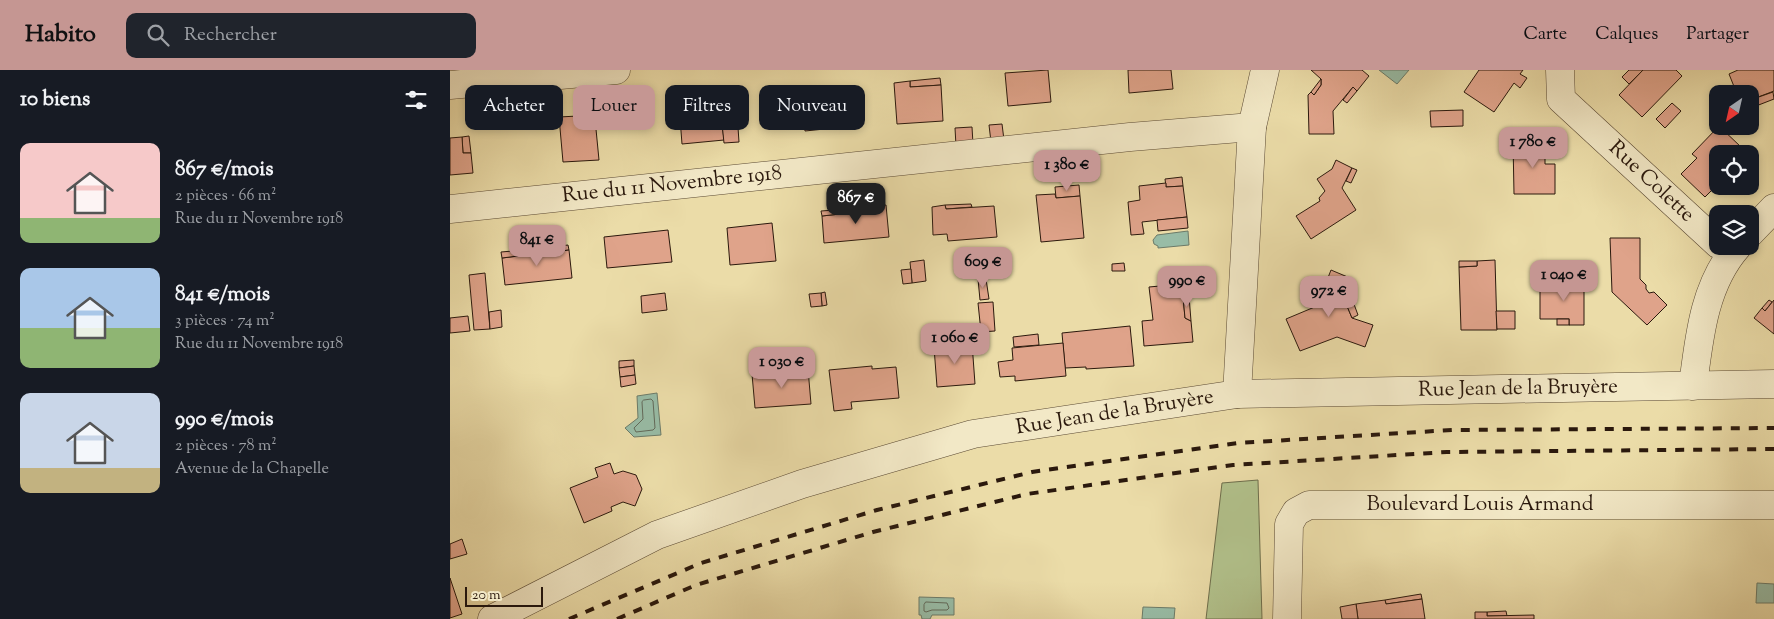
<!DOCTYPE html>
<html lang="fr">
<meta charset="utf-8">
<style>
:root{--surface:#171b24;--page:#20242c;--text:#f1f3f6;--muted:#9ea1a6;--accent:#c59692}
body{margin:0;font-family:"Sorts Mill Goudy",serif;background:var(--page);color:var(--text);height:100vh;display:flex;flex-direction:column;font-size:19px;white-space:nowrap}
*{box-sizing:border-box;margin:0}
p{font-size:16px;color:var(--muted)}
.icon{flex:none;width:28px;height:28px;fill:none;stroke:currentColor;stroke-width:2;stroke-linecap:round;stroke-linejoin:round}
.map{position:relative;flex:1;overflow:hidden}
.sheet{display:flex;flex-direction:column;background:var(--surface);width:450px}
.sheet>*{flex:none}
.top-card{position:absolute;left:15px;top:15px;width:475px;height:45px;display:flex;gap:10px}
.needle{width:32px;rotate:214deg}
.buttons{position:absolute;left:1259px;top:15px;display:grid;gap:10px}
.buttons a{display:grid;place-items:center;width:50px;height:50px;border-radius:10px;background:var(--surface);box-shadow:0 2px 8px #0003;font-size:25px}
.scale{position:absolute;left:15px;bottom:12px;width:78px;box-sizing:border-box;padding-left:5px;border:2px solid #2b190d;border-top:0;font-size:14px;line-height:18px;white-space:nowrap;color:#2b190d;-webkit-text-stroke:4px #f2e8c6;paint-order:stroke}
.price{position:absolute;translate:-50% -42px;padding:0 11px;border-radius:10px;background:var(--accent);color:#111;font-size:16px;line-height:32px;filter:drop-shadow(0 1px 2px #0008)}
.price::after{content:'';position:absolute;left:50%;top:30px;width:15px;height:11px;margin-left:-8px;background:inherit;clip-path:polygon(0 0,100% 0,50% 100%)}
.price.current{background:#222;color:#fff}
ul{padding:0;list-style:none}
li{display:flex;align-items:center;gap:15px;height:125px;padding:0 20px}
li span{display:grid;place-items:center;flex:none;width:140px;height:100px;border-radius:10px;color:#555}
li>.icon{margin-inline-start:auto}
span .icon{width:60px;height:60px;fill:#fffc;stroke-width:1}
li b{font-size:21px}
h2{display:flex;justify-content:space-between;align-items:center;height:60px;padding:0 20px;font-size:21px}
.pill{padding:0 18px;border-radius:10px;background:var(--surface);box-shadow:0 2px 8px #0003;font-size:18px;line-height:45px}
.pill.current{background:var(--accent);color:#111}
header{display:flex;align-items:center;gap:30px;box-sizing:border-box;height:70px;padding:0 25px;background:var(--accent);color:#111}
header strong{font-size:24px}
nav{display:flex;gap:28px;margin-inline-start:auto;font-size:18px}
.search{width:350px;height:45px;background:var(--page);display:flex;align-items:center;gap:12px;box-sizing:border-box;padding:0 18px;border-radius:10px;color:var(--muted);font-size:19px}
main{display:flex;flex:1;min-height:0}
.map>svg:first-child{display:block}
.green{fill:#b2c28c;stroke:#6e6e4c}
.water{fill:#98bca6;stroke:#6c7b69}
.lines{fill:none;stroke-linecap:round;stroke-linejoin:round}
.shore{stroke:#626a5a;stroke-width:1}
.building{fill:#dfa38a;stroke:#2b190d}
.minor-casing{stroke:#5b4a34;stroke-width:29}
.minor{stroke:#f2e8c6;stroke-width:28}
.rail{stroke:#2b190d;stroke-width:4;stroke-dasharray:9 9;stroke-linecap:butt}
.labels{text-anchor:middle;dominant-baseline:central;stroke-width:4.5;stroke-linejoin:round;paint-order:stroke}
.street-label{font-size:21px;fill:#2b190d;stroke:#f2e8c6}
</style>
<header>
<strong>Habito</strong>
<div class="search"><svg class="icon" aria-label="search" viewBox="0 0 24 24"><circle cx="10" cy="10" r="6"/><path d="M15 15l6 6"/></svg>Rechercher</div>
<nav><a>Carte</a><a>Calques</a><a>Partager</a></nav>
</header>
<main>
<section class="sheet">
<h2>10 biens<svg class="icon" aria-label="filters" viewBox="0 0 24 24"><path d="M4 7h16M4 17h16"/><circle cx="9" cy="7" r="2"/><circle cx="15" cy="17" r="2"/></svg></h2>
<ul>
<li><span style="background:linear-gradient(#f6c9c9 75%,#8fb573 0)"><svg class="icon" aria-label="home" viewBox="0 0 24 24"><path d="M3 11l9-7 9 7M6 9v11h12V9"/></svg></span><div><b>867 €/mois</b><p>2 pièces · 66 m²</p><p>Rue du 11 Novembre 1918</p></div></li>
<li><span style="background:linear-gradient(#a9c7e8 60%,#8fb573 0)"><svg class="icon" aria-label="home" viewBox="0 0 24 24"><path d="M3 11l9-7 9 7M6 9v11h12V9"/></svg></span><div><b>841 €/mois</b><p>3 pièces · 74 m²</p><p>Rue du 11 Novembre 1918</p></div></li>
<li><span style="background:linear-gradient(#c9d6e8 75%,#c2b280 0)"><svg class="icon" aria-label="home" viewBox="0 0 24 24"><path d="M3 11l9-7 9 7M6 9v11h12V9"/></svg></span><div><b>990 €/mois</b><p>2 pièces · 78 m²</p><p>Avenue de la Chapelle</p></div></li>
</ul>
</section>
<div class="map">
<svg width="1324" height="549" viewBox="0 0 1324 549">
<rect width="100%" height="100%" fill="#ebdca8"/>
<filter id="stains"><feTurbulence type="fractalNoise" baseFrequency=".004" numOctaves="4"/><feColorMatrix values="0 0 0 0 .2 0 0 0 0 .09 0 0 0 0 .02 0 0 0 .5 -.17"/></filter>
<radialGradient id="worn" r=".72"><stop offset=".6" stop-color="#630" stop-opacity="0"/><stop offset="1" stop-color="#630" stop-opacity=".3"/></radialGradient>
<polygon class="green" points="808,410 812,549 756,549 772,413"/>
<g class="water">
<polygon points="929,0 959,0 947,14"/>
<polygon points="738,161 739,175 708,178 708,176 704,174 703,170 707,165"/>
<polygon points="207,323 211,365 184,367 175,358 188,348 187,326"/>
<polygon points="1307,513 1324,514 1324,533 1306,533"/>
<polygon points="469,527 504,528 504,545 482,545 480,549 472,549 471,545 469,545"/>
<polygon points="693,537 725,538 724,549 692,549"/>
</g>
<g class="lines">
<g class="shore">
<polygon points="194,330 201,329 203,331 205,358 203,360 186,362 184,358 193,349 192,332"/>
<polygon points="476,532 497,533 499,538 497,540 482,540 476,542 474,541 474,535"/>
</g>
</g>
<g class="building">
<polygon points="598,0 601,32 558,36 555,3"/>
<polygon points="678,0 721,0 723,19 679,23"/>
<polygon points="861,0 912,0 919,6 907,21 903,17 883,41 884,64 859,64 858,25 861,22 864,25 871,15 871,9"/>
<polygon points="1029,0 1073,0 1070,4 1077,8 1070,18 1064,13 1044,42 1014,22"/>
<polygon points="1179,0 1193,0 1179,14 1172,7"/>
<polygon points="1193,0 1226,0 1232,6 1192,47 1169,25"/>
<polygon points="1288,0 1324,0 1324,21 1303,29 1306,36 1300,38 1300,24 1287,24 1279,4"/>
<polygon points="490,8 491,15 460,17 460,11"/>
<polygon points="871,9 871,15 864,25 861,22"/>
<polygon points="460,11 460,17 491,15 493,51 447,54 444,13"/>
<polygon points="903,17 907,21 897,33 893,30"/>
<polygon points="391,21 394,57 355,61 351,24"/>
<polygon points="1323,22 1324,29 1306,36 1303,29"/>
<polygon points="1222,33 1231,41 1215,58 1206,49"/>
<polygon points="271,39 271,44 260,45 259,40"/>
<polygon points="259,40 260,45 271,44 274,70 232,74 230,48 242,47 241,42"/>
<polygon points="1013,40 1013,56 981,57 980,41"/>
<polygon points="241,42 242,47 230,48 229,43"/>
<polygon points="287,43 289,72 274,73 271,44"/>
<polygon points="128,46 129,50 145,49 149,90 113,92 109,47"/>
<polygon points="552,54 554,70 541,72 539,55"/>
<polygon points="1269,56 1291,77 1285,84 1268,84 1268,102 1265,105 1268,107 1268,114 1255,127 1231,104 1247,88 1242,84"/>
<polygon points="522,57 523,74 506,76 505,58"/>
<polygon points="19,66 21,83 13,83 12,67"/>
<polygon points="12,67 13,83 21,83 23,103 0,105 0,68"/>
<polygon points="1096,70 1097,88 1095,88 1095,94 1105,94 1105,124 1064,124 1063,71"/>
<polygon points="886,90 902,98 892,118 906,140 861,169 846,146 870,131 869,128 875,121 867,109 882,99"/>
<polygon points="902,98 907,100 901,113 896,111"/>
<polygon points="732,107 733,116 716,117 715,109"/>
<polygon points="716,113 716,117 733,116 737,147 692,152 694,164 681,165 678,132 690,130 689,116"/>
<polygon points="629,115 630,126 606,128 605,117"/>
<polygon points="605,124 606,128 630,126 634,168 591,172 586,125"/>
<polygon points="521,134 522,137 496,139 495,135"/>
<polygon points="436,135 439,167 374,173 372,146 399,143 398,139"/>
<polygon points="495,135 496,139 544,136 547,167 498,171 497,164 483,165 482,137"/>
<polygon points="398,139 399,143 372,146 371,141"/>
<polygon points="737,147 738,158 708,161 707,150"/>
<polygon points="322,153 326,191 280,195 277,158"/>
<polygon points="218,160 222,192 157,198 154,167"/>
<polygon points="1160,168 1190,168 1190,209 1196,215 1196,219 1199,223 1204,222 1217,235 1197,255 1162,222"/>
<polygon points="118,175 119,180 104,182 103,177"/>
<polygon points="103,177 104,182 119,180 122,208 55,215 52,188 76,185 75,180"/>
<polygon points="75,180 76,185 52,188 51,182"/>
<polygon points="474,190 476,211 462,213 460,192"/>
<polygon points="1045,190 1047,260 1011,260 1009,197 1027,196 1027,191"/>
<polygon points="1009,191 1027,191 1027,196 1009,197"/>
<polygon points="674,193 675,201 662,201 662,194"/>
<polygon points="461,199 462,213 453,214 451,200"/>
<polygon points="881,200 900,208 895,219 900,232 897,236 902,248 923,255 915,277 887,267 850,281 836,249 867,236"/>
<polygon points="35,203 40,259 24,260 19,205"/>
<polygon points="528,209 536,209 539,229 530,230"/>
<rect x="1090" y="211" width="17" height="7"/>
<polygon points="1107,211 1134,211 1134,255 1119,255 1119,249 1090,249 1090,218 1107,218"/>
<polygon points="732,214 735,248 741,251 743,272 694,276 692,251 703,250 699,217"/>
<polygon points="898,218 908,245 902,248 897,236 900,232 895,219"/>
<polygon points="375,222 377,235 372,236 371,223"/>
<polygon points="215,223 217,240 192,243 191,226"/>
<polygon points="371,223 372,236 361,237 359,224"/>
<polygon points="739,226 741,251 735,248 733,227"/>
<polygon points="1319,230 1322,232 1315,241 1312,238"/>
<polygon points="1324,230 1324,264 1304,248 1312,238 1315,241"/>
<polygon points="543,232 545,261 531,262 528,233"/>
<polygon points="51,240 52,257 40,259 39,242"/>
<polygon points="1046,241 1065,241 1065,259 1047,259"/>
<polygon points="18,246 20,261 0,263 0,248"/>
<rect x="1107" y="249" width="12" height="6"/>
<polygon points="680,256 684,296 636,299 636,297 615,298 612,263"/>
<polygon points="588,264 589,275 564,277 563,267"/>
<polygon points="522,273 525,314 487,317 484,277"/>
<polygon points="613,273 616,306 565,311 565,306 550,307 548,292 563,290 562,278"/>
<polygon points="184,290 184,296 169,298 169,291"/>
<polygon points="184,296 185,305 170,307 169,298"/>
<polygon points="422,296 422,299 446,297 449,328 401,332 402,339 384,341 379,300"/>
<polygon points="358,299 361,334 305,338 302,304"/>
<polygon points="185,305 186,314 171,317 170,307"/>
<polygon points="160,393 164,404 173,401 186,405 192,419 185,436 173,432 161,437 162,441 134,453 120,418 148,407 145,398"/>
<polygon points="12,469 17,484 0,489 0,474"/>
<polygon points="0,508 12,544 0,548"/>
<polygon points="971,524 972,529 936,534 935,530"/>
<polygon points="972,529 975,549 908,549 906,534 935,530 936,534"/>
<polygon points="906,534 908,549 892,549 890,537"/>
<polygon points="1056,541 1057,546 1037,546 1037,542"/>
<polygon points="1025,542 1037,542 1037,546 1084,545 1084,549 1025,549"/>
</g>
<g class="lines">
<defs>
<g id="minor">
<polyline points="1110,0 1111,29 1268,174"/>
<polyline points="0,15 166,0"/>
<polyline points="0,139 680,67 802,57"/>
<polyline points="1300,163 1324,138"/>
<path d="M1243,316C1249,268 1254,214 1288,176"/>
<polyline points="787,324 802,57 815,0"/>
<polyline points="42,549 207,465 352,414 523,364 787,324 1324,314"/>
<polyline points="837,549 839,454 846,442 859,435 1324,435"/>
</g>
</defs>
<use href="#minor" class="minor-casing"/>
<use href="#minor" class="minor"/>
<g class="rail">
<polyline points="119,549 251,493 427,440 582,402 788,373 1002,360 1324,358"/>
<polyline points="167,549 246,515 423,462 577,424 783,395 997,382 1324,379"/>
</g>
</g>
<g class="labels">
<g class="street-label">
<text transform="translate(1201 112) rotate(43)">Rue Colette</text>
<text transform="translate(222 115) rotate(-6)">Rue du 11 Novembre 1918</text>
<text transform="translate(1068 319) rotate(-1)">Rue Jean de la Bruyère</text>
<text transform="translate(665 343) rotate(-9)">Rue Jean de la Bruyère</text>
<text x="1030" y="435">Boulevard Louis Armand</text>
</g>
</g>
<rect width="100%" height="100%" filter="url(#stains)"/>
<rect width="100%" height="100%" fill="url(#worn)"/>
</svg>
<div class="buttons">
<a><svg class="needle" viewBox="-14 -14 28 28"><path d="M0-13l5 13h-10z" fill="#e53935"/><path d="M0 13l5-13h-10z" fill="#9ea1a6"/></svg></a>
<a><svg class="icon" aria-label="locate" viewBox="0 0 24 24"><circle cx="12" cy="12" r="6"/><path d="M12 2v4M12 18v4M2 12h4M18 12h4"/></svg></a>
<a><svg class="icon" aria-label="layers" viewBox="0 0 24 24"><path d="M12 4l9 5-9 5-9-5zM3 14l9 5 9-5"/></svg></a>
</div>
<div class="scale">20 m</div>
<b class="price" style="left:1083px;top:99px">1 780 €</b>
<b class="price" style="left:617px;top:122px">1 380 €</b>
<b class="price current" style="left:406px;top:155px">867 €</b>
<b class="price" style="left:87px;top:197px">841 €</b>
<b class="price" style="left:533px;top:219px">609 €</b>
<b class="price" style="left:1114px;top:232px">1 040 €</b>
<b class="price" style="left:737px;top:238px">990 €</b>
<b class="price" style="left:879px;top:248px">972 €</b>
<b class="price" style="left:505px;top:295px">1 060 €</b>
<b class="price" style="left:332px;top:319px">1 030 €</b>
<div class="top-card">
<a class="pill">Acheter</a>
<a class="pill current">Louer</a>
<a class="pill">Filtres</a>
<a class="pill">Nouveau</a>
</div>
</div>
</main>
